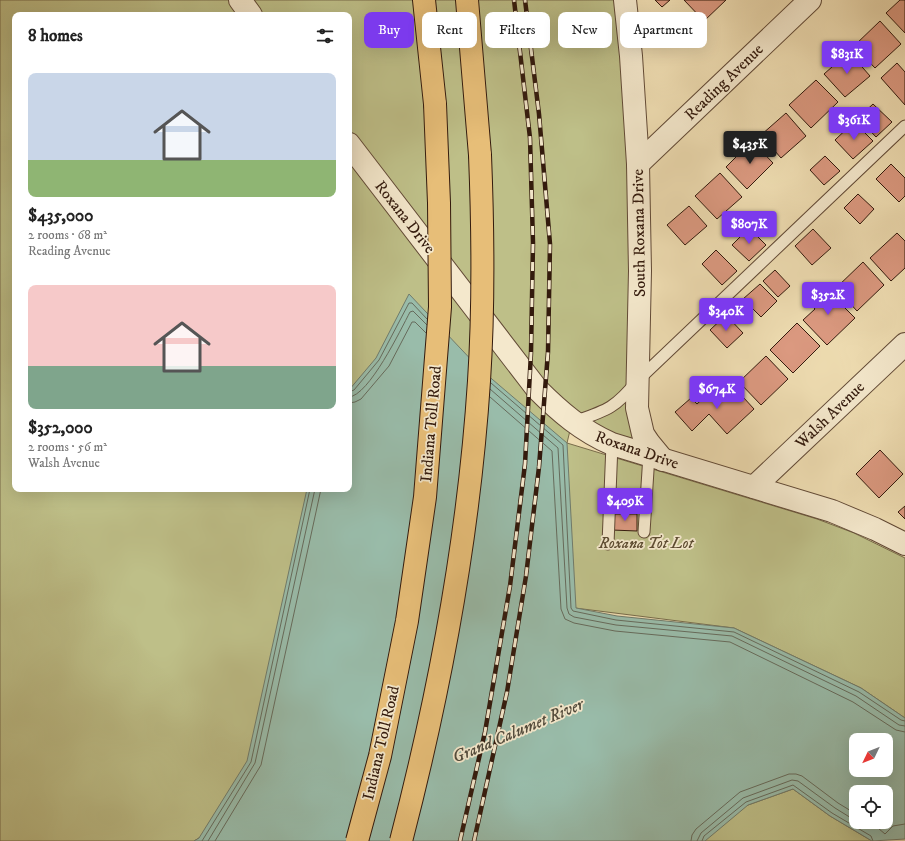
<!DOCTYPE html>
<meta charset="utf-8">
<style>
:root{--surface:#fff;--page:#f2f2f2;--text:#222;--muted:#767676;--accent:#7c3aed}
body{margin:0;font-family:"IM FELL DW Pica",serif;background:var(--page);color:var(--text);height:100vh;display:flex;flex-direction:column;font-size:15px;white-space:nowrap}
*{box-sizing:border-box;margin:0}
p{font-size:13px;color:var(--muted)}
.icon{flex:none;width:22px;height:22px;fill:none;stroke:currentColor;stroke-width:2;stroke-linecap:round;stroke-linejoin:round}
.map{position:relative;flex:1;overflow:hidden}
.drawer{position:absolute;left:12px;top:12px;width:340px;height:480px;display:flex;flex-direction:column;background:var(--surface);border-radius:8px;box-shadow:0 4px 16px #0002}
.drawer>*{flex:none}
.guide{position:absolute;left:364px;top:12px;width:380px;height:36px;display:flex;gap:8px}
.needle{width:26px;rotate:227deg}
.controls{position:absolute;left:849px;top:733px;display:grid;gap:8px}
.controls a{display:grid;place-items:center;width:44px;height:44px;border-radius:8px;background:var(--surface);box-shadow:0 4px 16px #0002;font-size:20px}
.price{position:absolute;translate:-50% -34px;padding:0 9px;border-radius:4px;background:var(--accent);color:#fff;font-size:13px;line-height:26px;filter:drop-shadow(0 1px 2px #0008)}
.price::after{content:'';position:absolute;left:50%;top:24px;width:12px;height:9px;margin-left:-6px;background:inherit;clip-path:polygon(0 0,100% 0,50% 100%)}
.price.selected{background:#222;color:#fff}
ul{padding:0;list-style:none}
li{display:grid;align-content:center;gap:8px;height:212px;padding:0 16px}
li span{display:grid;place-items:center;height:124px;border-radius:8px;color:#555}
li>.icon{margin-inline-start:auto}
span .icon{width:72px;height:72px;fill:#fffc;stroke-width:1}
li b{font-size:17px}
h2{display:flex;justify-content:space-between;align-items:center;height:48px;padding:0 16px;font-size:17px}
.chip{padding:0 14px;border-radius:8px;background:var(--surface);box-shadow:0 4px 16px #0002;font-size:14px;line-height:36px}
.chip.selected{background:var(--accent);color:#fff}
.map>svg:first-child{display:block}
.green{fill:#bebf88;stroke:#786c4a;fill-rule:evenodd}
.water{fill:#99bcaa;stroke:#707b6b;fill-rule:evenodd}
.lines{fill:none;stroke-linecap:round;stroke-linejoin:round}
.shore{stroke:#666b5c;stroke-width:1}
.building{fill:#db9980;stroke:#331a0d}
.service-casing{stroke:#624a36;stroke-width:13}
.minor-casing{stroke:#624a36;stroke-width:24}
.motorway-casing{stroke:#331a0d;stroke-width:24}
.service{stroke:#f4e8cc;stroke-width:11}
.minor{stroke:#f4e8cc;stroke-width:22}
.motorway{stroke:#e7be78;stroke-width:22}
.rail-casing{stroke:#331a0d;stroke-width:4.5}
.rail{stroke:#f4e8cc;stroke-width:3;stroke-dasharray:9;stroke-linecap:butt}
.motorway-bridge-casing{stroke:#331a0d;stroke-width:24;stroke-linecap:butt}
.motorway-bridge{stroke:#e7be78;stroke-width:22}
.labels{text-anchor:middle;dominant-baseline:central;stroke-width:3.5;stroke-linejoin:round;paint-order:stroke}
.street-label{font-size:16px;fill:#331a0d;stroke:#f4e8cc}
.park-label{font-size:16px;font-style:italic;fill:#5d4c32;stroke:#f4e8cc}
.water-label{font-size:17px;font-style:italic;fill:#524b3c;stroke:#f4e8cc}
</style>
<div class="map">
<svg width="905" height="841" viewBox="0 0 905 841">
<rect width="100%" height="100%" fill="#eedcb1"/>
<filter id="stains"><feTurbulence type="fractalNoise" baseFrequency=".005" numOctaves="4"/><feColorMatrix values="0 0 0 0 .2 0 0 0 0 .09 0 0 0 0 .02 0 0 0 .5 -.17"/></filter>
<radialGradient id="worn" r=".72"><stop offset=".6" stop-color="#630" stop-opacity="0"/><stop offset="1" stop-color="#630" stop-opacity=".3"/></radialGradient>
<g class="green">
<path d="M0,0H625L649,443L572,422L567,443L817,519L854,533L905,558V718L861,688L734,628L575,608L194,841H0ZM15,15H349V489H15Z"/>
<polygon points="793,789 830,816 872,841 487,841 748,805"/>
</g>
<path class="water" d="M409,294L479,368L567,443L576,608L617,616L734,628L861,688L905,718V839L872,841L830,816L793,789L748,805L705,841H194L199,838L247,761L307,489H349V390L376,358ZM856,740H886V770H856ZM856,792H886V822H856Z"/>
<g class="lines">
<g class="shore">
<polyline points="491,383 563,445 571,608 573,611 616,620 734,632 859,692 901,720 905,721"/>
<polyline points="490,389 558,448 567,608 569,614 574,617 616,625 732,636 856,696 899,725 905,726"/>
<polyline points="349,392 354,390 379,360 409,303 412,303 427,319"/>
<path d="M349,397C369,396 401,329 410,312L413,311L427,325"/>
<polyline points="490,397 552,451 561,609 565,619 574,623 615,631 730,642 853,702 896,730 905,732"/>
<polyline points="349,403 355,402 361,399 389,366 412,322 415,322 426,333"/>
<polyline points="869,822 878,828 885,834 893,826 905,824"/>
<polyline points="202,841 251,762 310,489"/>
<polyline points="208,841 255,763 315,489"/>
<polyline points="215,841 261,765 321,489"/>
<polyline points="691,841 692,835 696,829 740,792 789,774 796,774 802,776 838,803 856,814"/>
<polyline points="697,841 701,833 743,798 792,780 798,781 835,808 856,821"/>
<polyline points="702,841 704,836 746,802 793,785 832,813 871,836 873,841"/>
</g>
</g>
<g class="building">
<polygon points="655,0 670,0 662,7"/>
<polygon points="684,0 726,0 704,21"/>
<polygon points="900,0 905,0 905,33 886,13"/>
<polygon points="880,21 901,44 875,68 854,46"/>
<polygon points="849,52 870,76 845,97 824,74"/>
<polygon points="897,63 905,72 905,105 881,78"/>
<polygon points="816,80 838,102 811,128 789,105"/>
<polygon points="873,104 892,122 876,137 858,118"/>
<polygon points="786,113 806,136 781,158 761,135"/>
<polygon points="854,122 873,141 853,159 835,140"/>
<polygon points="752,141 773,163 747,189 726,167"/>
<polygon points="825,156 840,171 824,185 810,170"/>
<polygon points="891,164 905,178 905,196 899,202 876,179"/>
<polygon points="720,173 742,197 717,219 695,196"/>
<polygon points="858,194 874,209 860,224 844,208"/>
<polygon points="689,206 707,226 685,245 667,225"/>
<polygon points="749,228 766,245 749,261 732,245"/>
<polygon points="813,229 831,248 812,265 795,246"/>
<polygon points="897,233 905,241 905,268 891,281 870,258"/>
<polygon points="716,250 737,271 722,285 702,264"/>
<polygon points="863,262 884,285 857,311 836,288"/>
<polygon points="775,270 790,286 778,297 763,281"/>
<polygon points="760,284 777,301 761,317 743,299"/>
<polygon points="824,287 855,318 827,345 803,320 815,309 809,302"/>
<polygon points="726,315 743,333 727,348 710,330"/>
<polygon points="797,323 820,346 793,373 770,350"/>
<polygon points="766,356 788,379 761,405 739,382"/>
<polygon points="733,386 754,409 727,434 709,414 692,431 675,412 691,398 697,404 710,392 717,400"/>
<polygon points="880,450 903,474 879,498 856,474"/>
<polygon points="905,506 905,519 898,512"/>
<polygon points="612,514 637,514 637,531 612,530"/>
</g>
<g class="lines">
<defs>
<g id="service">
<path d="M573,422C605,411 615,409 637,381L905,126"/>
<polyline points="644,532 649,455"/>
<polyline points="608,544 612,444"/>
</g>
<g id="minor">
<polyline points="240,0 251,15"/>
<polyline points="625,0 631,56 638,164 640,271 637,408 643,434 649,443 663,460"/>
<path d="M349,144L537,389C560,412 582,431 612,444L832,511L875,529L905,544"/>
<polyline points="638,164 810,0"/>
<polyline points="754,487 905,344"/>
</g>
<g id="motorway">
<polyline points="424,0 435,104"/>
<polyline points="467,0 480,155"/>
</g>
</defs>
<use href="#service" class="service-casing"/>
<use href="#minor" class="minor-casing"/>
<use href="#motorway" class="motorway-casing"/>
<use href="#service" class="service"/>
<use href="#minor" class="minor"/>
<use href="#motorway" class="motorway"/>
<defs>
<g id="rail">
<polyline points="460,841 485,732 510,586 525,464 531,353 533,243 530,138 514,0"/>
<polyline points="474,841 507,692 526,576 539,467 548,352 550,244 539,114 525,0"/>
</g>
</defs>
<use href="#rail" class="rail-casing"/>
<use href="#rail" class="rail"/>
<defs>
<g id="motorway-bridge">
<polyline points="357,841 380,756 407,621 425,497 440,307 439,203 435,104"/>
<path d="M401,841C440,691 469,536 479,381C484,306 483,230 480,155"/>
</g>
</defs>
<use href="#motorway-bridge" class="motorway-bridge-casing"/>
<use href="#motorway-bridge" class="motorway-bridge"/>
</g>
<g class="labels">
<g class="street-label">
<text transform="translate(724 82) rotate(-44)">Reading Avenue</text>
<text transform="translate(405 217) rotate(52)">Roxana Drive</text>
<text transform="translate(639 233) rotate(-91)">South Roxana Drive</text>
<text transform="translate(830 415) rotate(-44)">Walsh Avenue</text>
<text transform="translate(431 424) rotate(-85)">Indiana Toll Road</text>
<text transform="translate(637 450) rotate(19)">Roxana Drive</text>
<text transform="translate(381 743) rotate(-77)">Indiana Toll Road</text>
</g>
<g class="park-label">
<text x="646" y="543">Roxana Tot Lot</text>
</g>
<g class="water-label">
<text transform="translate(518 731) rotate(-23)">Grand Calumet River</text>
</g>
</g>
<rect width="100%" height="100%" filter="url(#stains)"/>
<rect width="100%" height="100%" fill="url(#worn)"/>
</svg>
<div class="controls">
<a><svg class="needle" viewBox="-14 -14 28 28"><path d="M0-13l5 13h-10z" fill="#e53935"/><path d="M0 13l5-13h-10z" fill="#767676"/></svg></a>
<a><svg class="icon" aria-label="locate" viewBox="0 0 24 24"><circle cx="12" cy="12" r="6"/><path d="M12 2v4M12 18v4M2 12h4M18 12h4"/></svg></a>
</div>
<b class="price" style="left:847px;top:75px">$831K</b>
<b class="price" style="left:854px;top:141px">$361K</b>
<b class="price selected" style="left:750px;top:165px">$435K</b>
<b class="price" style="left:749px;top:245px">$807K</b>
<b class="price" style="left:828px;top:316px">$352K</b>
<b class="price" style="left:726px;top:332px">$340K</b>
<b class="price" style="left:717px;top:410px">$674K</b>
<b class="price" style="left:625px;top:522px">$409K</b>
<div class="guide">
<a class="chip selected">Buy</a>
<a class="chip">Rent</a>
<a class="chip">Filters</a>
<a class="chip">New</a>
<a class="chip">Apartment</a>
</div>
<section class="drawer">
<h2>8 homes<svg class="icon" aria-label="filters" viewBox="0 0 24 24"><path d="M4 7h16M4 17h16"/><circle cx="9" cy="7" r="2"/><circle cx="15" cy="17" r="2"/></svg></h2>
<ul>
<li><span style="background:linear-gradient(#c9d6e8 70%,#8fb573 0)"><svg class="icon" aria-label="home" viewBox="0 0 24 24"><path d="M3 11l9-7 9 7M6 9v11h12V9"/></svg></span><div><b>$435,000</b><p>2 rooms · 68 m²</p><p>Reading Avenue</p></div></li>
<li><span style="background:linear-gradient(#f6c9c9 65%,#7fa58c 0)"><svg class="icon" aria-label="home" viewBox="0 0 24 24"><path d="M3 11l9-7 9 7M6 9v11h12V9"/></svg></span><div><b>$352,000</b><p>2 rooms · 56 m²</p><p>Walsh Avenue</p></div></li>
</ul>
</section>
</div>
